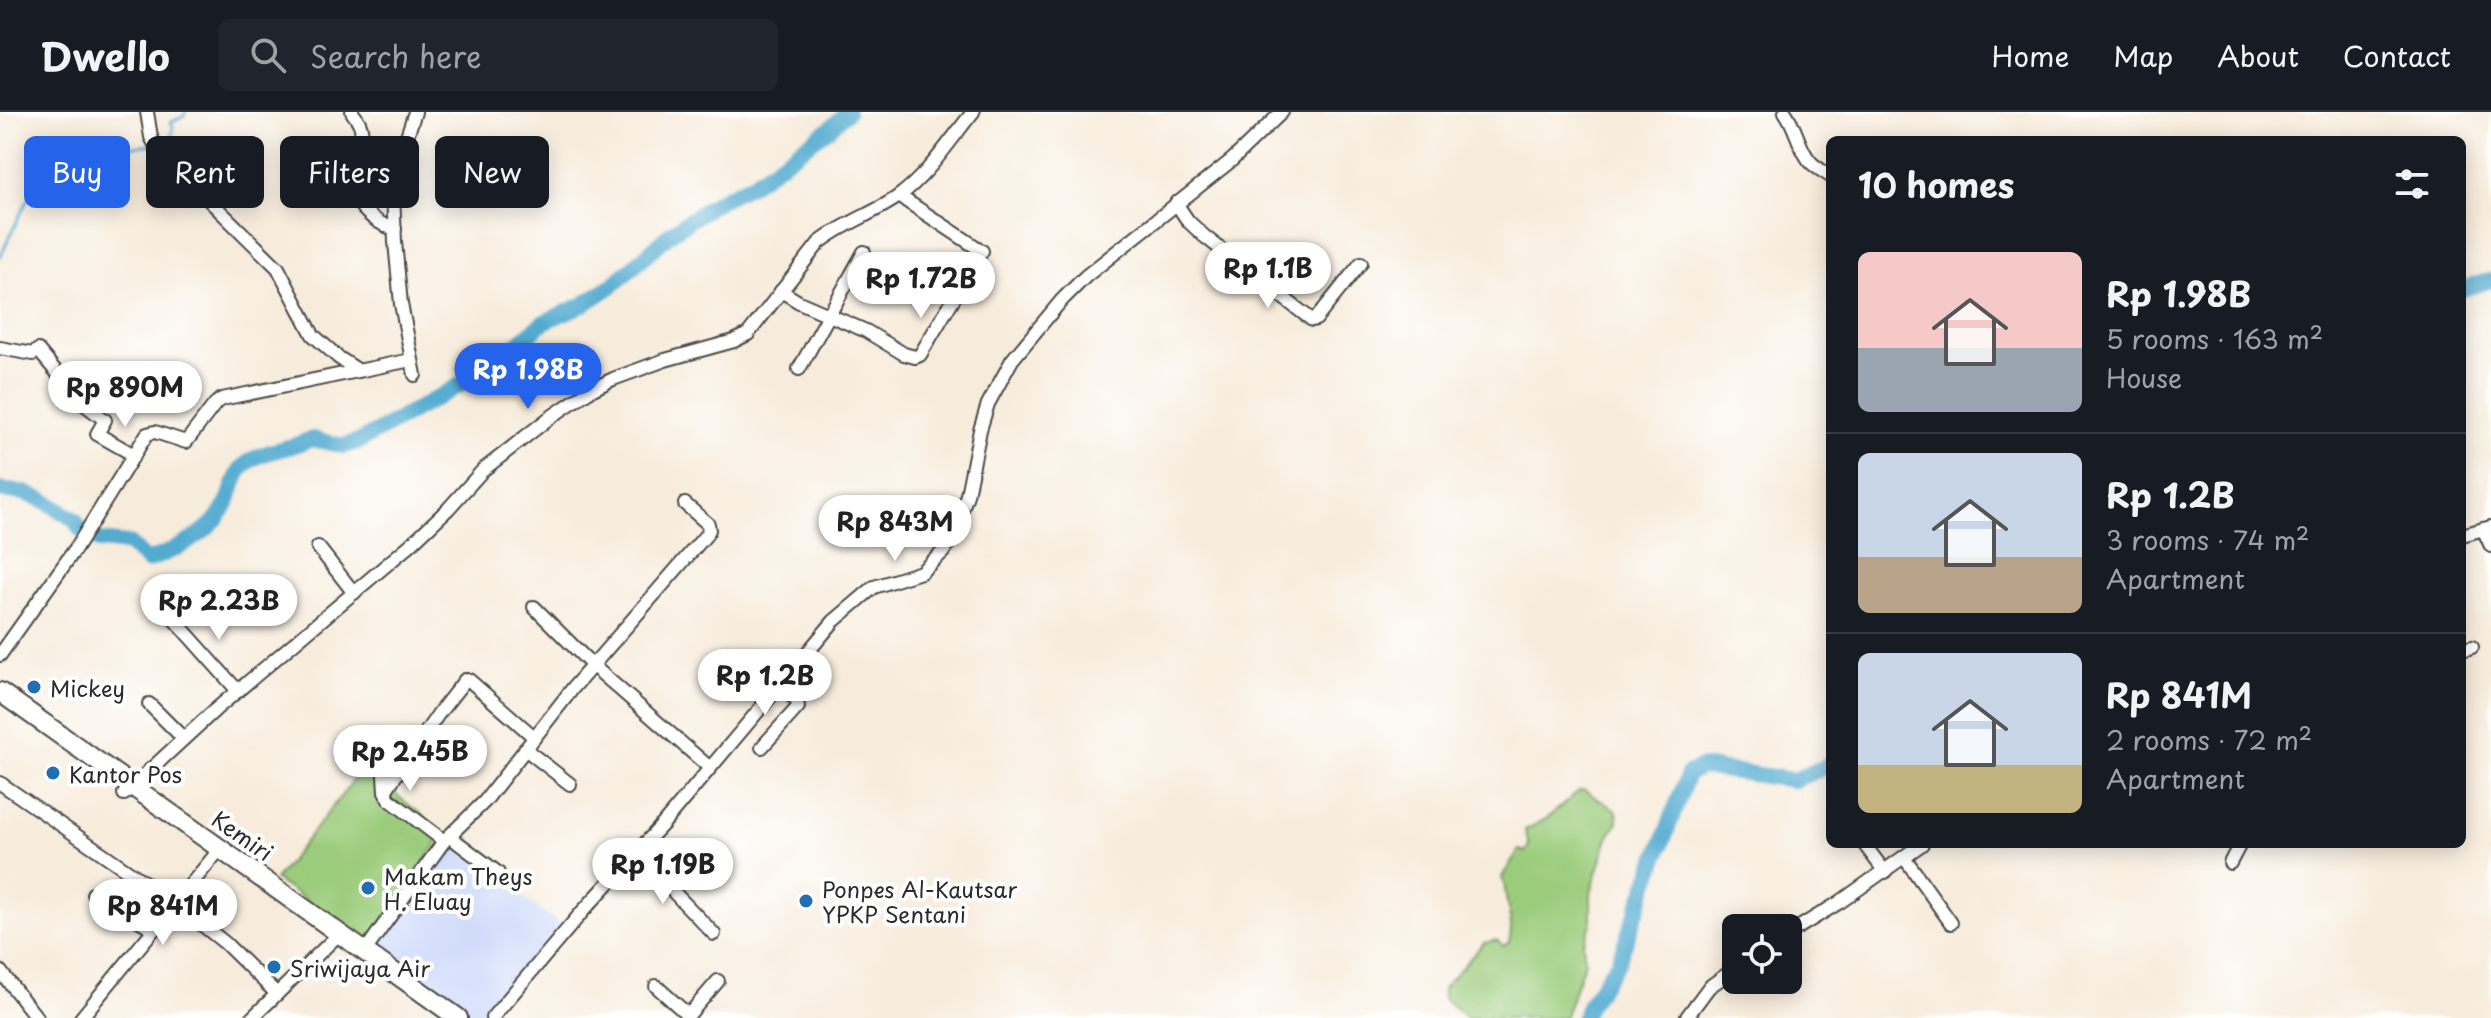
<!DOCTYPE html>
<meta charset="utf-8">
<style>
:root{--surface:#171b24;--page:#20242c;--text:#f1f3f6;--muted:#9ea1a6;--line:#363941;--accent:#2563eb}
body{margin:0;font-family:"Playpen Sans",sans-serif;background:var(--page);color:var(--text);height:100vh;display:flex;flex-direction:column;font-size:30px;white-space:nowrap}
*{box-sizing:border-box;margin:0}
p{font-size:26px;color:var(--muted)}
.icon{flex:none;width:44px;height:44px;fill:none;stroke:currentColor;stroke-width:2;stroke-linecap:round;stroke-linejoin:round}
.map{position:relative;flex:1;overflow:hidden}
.sheet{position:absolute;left:1826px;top:24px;width:640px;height:712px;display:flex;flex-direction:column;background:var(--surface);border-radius:12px;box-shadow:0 4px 20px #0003}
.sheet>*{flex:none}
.top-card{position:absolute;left:24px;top:24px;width:760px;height:72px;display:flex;gap:16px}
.buttons{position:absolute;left:1722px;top:802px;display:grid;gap:16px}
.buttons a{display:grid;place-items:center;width:80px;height:80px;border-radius:12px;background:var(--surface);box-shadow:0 4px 20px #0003;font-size:40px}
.price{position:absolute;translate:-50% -68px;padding:0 18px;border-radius:28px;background:#fff;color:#222;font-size:26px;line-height:52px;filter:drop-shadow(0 2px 4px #0008)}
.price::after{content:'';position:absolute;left:50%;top:48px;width:24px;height:18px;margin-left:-12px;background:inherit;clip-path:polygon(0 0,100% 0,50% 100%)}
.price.on{background:var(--accent);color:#fff}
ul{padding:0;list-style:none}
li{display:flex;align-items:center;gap:24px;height:200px;padding:0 32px}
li+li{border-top:2px solid var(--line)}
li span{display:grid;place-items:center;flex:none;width:224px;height:160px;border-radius:12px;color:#555}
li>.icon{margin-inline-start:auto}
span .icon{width:96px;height:96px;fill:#fffc;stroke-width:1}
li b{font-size:34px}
h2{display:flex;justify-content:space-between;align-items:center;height:96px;padding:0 32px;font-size:34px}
.pill{padding:0 28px;border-radius:12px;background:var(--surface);box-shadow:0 4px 20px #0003;font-size:28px;line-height:72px}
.pill.on{background:var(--accent);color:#fff}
header{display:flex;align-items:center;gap:48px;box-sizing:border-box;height:112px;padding:0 40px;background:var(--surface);border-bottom:2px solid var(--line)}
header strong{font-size:38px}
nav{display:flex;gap:44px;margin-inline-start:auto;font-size:28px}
.search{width:560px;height:72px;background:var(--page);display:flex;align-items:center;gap:20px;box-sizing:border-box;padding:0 28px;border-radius:12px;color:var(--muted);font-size:30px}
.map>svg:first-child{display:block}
.built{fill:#cedafa}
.green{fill:#9bcc7b;stroke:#637c53;stroke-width:2}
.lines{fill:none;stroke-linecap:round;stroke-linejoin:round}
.stream{stroke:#53abd0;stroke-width:3}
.river{stroke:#53abd0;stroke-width:16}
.minor-casing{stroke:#4a4845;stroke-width:16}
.highway-casing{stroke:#4a4845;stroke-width:22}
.minor{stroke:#fff;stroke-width:12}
.highway{stroke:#fff;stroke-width:18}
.poi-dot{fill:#1f6fb2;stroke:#fff;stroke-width:3}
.labels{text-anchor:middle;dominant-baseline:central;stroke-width:8;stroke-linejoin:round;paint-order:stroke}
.poi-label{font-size:22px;fill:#2b2b2b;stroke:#fff;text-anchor:start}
.street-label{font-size:22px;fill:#2b2b2b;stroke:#fff}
</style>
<header>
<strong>Dwello</strong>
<div class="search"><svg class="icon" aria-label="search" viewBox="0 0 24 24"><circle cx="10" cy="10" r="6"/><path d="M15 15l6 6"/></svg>Search here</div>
<nav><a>Home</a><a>Map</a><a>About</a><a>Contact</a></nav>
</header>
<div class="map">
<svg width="2491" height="906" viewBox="0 0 2491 906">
<rect width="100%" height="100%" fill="#fff"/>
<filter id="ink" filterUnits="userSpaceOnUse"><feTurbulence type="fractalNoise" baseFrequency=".0125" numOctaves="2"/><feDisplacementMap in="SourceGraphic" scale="16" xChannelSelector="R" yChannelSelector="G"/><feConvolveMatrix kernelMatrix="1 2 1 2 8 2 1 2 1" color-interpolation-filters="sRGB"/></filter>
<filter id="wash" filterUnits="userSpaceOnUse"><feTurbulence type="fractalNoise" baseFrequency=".006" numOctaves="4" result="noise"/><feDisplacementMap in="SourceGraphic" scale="32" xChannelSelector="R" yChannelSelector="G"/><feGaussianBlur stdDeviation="1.8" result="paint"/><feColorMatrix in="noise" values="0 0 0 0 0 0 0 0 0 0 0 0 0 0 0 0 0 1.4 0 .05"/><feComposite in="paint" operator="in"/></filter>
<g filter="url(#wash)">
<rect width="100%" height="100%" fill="#f7ecdb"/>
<polygon class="built" points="449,731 560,812 479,906 473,906 374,835"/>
<g class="green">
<polygon points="363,656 444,721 369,829 275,768"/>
<path d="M1584,678L1617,699L1618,710L1608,726L1591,781V813L1583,831L1585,849L1564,906H1467L1443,886V876L1484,831L1497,828L1503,834L1509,830C1513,815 1510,805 1507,791C1505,781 1506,775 1502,765L1519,738L1525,740L1529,734L1525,718L1546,707L1579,679Z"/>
</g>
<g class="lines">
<g class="stream">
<path d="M163,36C169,27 177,20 171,10L183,5L186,0"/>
<path d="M0,145C10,126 32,70 48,62C59,56 69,62 79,66L100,55L114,40L121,36L150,33"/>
</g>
<g class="river">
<polyline points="2462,177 2491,168"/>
<path d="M0,378L25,381L45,389L75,408L79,416L89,424L99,429L129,432L147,449C176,438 211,422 226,393C233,381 234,364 244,354C260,338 287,338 306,329L313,327L343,334L360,329L485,259L544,210L584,192L613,173L672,120L720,88L752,72L829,17L847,0"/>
<polyline points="1583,906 1588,894 1618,850 1688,662 1701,655 1794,668 1830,653"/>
</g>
</g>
</g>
<g filter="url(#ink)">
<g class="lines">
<defs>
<g id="minor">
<polyline points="147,0 151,25 158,38 278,156 313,223 339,246 359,259"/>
<path d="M352,0C357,7 363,14 361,23C359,33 350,40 347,51C341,78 369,111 395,117"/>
<polyline points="415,0 396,57 393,79 395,130 401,192 415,263"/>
<path d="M1785,0C1796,15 1798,34 1809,48C1814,55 1823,59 1830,64"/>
<polyline points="1176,91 1188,109 1204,124 1312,208 1316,207 1361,151"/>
<polyline points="781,179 799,190 866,219 904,242 915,245 920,243 982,139 899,84"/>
<polyline points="0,236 33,242 38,238 59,263 63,276 105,308 97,322 134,343"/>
<polyline points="799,257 864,140"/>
<polyline points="2483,417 2491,434"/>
<polyline points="2462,423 2491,415"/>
<polyline points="318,435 354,481"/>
<polyline points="534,495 592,553 710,656"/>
<polyline points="172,505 238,579"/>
<polyline points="2462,538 2472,535"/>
<polyline points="0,543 76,436 147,322 155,320 186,330 215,292 222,287 411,248"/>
<polyline points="149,592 183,626"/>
<polyline points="382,630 385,679 389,687 444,729"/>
<polyline points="762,635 798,595 797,588 778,574"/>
<polyline points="525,637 570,672"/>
<polyline points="0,671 176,792 225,831 277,882"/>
<polyline points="385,679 439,601 465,568 469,568 534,625"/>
<path d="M124,682L215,598L410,433L448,397L483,358L548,307L589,279L613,267L665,248L734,229L748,222L819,131C843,111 874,102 899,84C929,62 950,28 973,0"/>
<polyline points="449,724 498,761"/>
<polyline points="1864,732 1885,760"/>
<polyline points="637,742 714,822"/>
<polyline points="1904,745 1951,811"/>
<polyline points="2230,751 2240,732"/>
<polyline points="93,782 154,817"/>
<polyline points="1788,822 1840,790 1922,732"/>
<polyline points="365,839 444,729 485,689 573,576 706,423 709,418 708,412 685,392"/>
<polyline points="0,859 37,906"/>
<polyline points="656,874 688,903"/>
<polyline points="81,906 220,737"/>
<polyline points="252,906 339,822"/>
<polyline points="492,906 583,799 663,712 834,509 874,475 921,460 944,439 953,422 967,383 980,318 988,292 1012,248 1061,189 1086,164 1232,48 1282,0"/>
<polyline points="686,906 718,869"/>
<polyline points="1686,906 1709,875 1736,856"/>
</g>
<polyline id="highway" points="0,580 458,906"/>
</defs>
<use href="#minor" class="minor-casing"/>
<use href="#highway" class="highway-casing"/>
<use href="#minor" class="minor"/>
<use href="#highway" class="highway"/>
</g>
</g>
<g class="poi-dot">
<circle cx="34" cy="575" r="8"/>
<circle cx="53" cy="661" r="8"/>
<circle cx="368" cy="776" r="8"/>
<circle cx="806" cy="789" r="8"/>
<circle cx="274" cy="855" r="8"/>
</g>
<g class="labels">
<g class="poi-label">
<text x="50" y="575">Mickey</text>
<text x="69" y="661">Kantor Pos</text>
<text x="384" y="763">Makam Theys<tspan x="384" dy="25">H. Eluay</tspan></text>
<text x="822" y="776">Ponpes Al-Kautsar<tspan x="822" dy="25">YPKP Sentani</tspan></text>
<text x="290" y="855">Sriwijaya Air</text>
</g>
<g class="street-label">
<text transform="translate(243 723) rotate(35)">Kemiri</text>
</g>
</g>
</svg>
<div class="buttons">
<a><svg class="icon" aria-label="locate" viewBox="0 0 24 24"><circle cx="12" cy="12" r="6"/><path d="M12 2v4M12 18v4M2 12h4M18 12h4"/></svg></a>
</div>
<b class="price" style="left:1268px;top:198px">Rp 1.1B</b>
<b class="price" style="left:921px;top:208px">Rp 1.72B</b>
<b class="price on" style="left:528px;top:299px">Rp 1.98B</b>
<b class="price" style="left:125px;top:317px">Rp 890M</b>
<b class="price" style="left:895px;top:451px">Rp 843M</b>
<b class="price" style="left:219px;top:530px">Rp 2.23B</b>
<b class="price" style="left:765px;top:605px">Rp 1.2B</b>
<b class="price" style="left:410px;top:681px">Rp 2.45B</b>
<b class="price" style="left:663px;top:794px">Rp 1.19B</b>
<b class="price" style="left:163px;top:835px">Rp 841M</b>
<div class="top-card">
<a class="pill on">Buy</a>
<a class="pill">Rent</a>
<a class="pill">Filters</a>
<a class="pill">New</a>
</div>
<section class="sheet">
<h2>10 homes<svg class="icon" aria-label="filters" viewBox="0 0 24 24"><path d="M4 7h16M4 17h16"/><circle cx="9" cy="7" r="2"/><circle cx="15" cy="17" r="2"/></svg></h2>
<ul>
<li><span style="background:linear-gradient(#f6c9c9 60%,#9aa5b1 0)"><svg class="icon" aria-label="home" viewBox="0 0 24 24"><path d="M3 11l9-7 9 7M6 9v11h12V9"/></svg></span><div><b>Rp 1.98B</b><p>5 rooms · 163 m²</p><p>House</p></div></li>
<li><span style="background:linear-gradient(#c9d6e8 65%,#b9a48a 0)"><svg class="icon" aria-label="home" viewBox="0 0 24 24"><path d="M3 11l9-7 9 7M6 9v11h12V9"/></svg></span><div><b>Rp 1.2B</b><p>3 rooms · 74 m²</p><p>Apartment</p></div></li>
<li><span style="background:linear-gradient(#c9d6e8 70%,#c2b280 0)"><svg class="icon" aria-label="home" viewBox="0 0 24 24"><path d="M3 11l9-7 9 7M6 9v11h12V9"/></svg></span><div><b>Rp 841M</b><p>2 rooms · 72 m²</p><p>Apartment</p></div></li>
</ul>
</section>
</div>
